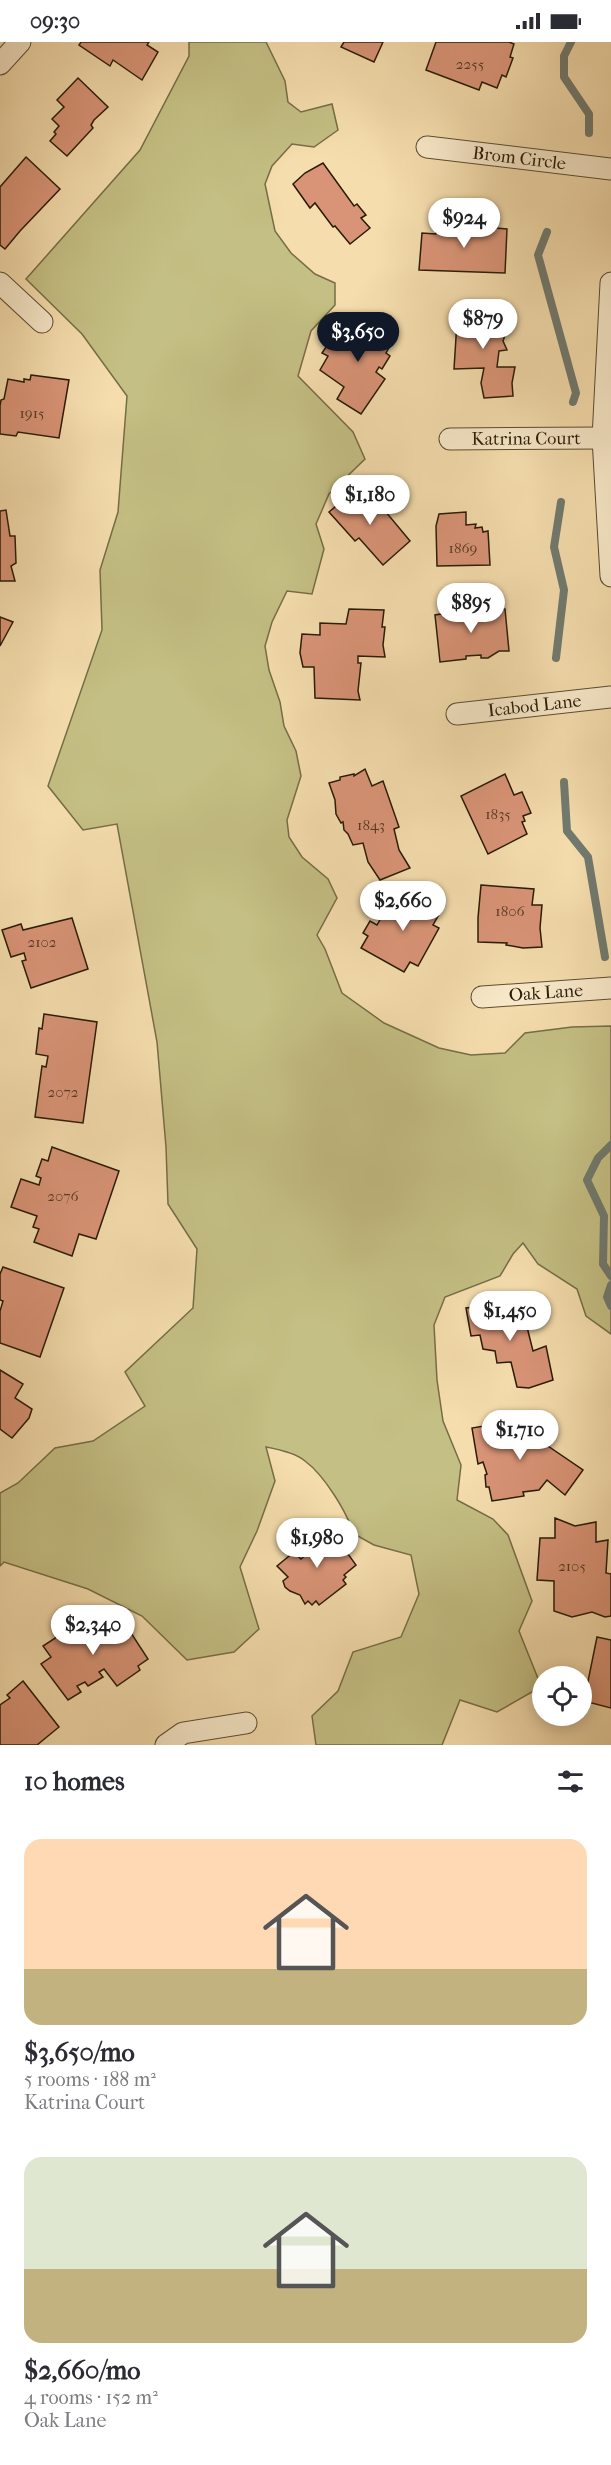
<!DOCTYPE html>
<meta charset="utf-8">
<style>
:root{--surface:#fff;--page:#f2f2f3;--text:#2b2b33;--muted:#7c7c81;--accent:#111827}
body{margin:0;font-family:"IM FELL French Canon",serif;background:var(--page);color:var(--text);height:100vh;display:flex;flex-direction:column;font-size:22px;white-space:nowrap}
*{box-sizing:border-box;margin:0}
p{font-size:20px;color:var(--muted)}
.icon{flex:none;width:33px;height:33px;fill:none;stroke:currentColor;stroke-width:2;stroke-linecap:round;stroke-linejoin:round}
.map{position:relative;height:1703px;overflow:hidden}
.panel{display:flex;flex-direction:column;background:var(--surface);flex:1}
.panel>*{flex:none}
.controls{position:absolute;left:532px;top:1624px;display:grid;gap:12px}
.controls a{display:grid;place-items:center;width:60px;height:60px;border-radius:50%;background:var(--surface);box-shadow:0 3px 15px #0003;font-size:30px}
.price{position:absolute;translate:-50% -51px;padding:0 14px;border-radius:21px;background:#fff;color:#222;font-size:20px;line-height:39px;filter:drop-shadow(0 2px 3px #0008)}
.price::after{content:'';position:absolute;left:50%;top:36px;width:18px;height:14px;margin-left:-9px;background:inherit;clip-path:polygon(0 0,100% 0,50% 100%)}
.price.selected{background:var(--accent);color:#fff}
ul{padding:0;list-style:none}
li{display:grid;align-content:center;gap:12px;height:318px;padding:0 24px}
li span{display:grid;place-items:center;height:186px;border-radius:18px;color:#555}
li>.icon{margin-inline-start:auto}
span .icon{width:108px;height:108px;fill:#fffc;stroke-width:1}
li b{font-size:26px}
h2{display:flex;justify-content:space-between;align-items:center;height:72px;padding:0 24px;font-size:26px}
.status{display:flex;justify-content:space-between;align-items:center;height:42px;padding:0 30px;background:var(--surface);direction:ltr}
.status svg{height:16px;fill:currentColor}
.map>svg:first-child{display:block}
.green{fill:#c4bf84;stroke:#766d46;stroke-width:1.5}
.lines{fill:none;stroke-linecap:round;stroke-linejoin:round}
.stream{stroke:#717a6f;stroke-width:8}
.building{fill:#d99477;stroke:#291b07;stroke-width:1.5}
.minor-casing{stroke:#5c4c30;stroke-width:23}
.minor{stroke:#f8e9ca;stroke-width:21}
.labels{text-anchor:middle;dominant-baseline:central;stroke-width:5;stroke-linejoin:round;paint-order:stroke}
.number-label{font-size:15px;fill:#553923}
.street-label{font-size:18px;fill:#291b07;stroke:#f8e9ca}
</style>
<div class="status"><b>09:30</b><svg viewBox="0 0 49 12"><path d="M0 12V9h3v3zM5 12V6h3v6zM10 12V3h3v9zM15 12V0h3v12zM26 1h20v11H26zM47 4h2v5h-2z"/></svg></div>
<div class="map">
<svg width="611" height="1703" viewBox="0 0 611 1703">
<rect width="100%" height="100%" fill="#f5ddad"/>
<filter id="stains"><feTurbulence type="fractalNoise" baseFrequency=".00333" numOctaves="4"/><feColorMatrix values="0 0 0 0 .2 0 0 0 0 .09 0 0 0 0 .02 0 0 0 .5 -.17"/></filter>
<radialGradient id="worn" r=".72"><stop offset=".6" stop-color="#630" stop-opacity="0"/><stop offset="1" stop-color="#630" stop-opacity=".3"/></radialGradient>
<path class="green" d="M189,0H266L285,39L288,60L301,70L332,62L338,88L314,105L292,102L272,124L265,142L275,189L291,211L315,232L335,241V263L311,289L298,334L353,390L365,417L329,452L316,482L324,507L312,552L287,549L272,580L265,604L269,628L280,660L284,684L296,709L301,734L287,778L289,795L302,815L328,837L337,856L317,893L325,907L342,951L384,981L439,1006L471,1013L505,1011L525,991L572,985L611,984V1292L586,1274L577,1247L538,1222L523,1201L513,1212L500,1234L445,1255L434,1283L437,1338L443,1379L461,1423L457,1458L493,1477L508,1493L532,1559L519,1589L539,1639L532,1650L497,1670L460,1658L442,1703H316L312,1674L338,1649L353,1610L401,1595L419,1552L411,1513L374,1503L354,1492C346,1469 325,1434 305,1419C297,1412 277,1407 266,1405L275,1439L257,1489L240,1525L259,1587L234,1610L187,1618L142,1574L88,1547L4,1520L0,1524V1451L18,1441L55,1406L93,1399L145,1364L125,1330L193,1266L197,1207L168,1162L166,1105L157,1000L117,782L83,788L48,744L102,588L100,528L118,470L127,354L82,292L26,237L140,108L189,14Z"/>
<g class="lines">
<g class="stream">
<polyline points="571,0 564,14 564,35 589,72 589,91"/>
<polyline points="547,190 538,213 576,351 573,360"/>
<polyline points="556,616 564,548 554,505 561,460"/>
<polyline points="564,740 567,789 588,815 605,915"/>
<polyline points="611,1103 598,1116 587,1138 604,1174 603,1222 611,1234"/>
<polyline points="611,1243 607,1255 611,1264"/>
</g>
</g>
<g class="building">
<polygon points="81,0 149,0 147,3 158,10 142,38 113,18 110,24 79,3"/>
<polygon points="344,0 383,0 374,20 341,5"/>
<polygon points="436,0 509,0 514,2 510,15 513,16 506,35 502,33 497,46 482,40 479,48 426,28"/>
<polygon points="78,36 108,65 94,78 91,83 93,86 67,114 50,99 56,92 54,90 59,84 52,77 64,65 57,58"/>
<polygon points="26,115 60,147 20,189 5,207 0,203 0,145"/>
<polygon points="323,121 354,164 357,162 366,173 361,176 370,186 350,202 335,184 333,185 315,161 310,166 293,142 305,131"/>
<polygon points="437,181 462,181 461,194 470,194 471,188 478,188 479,182 497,183 496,186 507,187 505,231 419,228 422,191 436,192"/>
<polygon points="458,264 475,270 501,268 499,288 507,288 503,299 507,308 499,309 497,325 515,325 512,341 513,354 484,356 481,341 484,326 454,327"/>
<polygon points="360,274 394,297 386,311 390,314 382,327 379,325 376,330 385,337 361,372 337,357 344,345 320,328 328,314 322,311 333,295 339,299 347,285 351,288"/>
<polygon points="31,333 69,338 59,396 18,390 16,394 0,392 0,364 1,358 4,357 8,337 24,340 24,337 30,338"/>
<polygon points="356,447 365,456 368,453 383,471 386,470 410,499 383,523 359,496 355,499 329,470"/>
<polygon points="6,468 10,494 15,494 16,521 11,524 15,539 0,539 0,469"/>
<polygon points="466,470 466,483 476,482 475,486 482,485 483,490 488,489 490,523 437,524 436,484 439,472"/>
<polygon points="349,567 384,568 382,585 385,585 383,603 385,615 358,614 358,621 361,621 358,649 360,658 315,656 314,625 303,625 300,611 302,592 320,593 320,581 346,582"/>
<polygon points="505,567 509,609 499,609 488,616 481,616 481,613 466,614 466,617 440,620 435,573 466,568 466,571"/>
<polygon points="0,575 13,580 0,604"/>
<polygon points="365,727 372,744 383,739 399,785 394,787 399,808 410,826 380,838 368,820 363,801 353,803 348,792 344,788 343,780 341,781 336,772 335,758 329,741 340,738 340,735 354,732 354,734"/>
<polygon points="505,732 514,753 522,750 531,771 523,774 525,779 522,780 527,792 488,812 461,754"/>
<polygon points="481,843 534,847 532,863 542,863 540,886 542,905 523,906 506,903 507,901 478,900 478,876"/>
<polygon points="409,851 441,869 433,883 439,886 418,924 410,920 404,930 361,906 368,894 363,891 370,879 377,883 393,854 403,860"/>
<polygon points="72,876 88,927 31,946 22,919 26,918 24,911 11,915 2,888 21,882 23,888"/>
<polygon points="44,972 97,980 83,1081 35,1075 42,1024 46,1025 48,1014 36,1012 39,986 42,987"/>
<polygon points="52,1105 119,1129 96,1197 79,1192 72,1214 34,1200 39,1187 33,1185 37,1174 11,1165 21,1137 39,1143 41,1136 36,1134 42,1117 48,1119"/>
<polygon points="3,1225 64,1246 40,1315 0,1301 0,1269 3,1259 0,1258 0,1232"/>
<polygon points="510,1254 517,1279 525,1277 533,1309 546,1304 553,1338 529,1346 517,1345 511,1320 497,1321 495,1309 483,1307 480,1293 471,1294 466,1266 486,1264"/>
<polygon points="0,1328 23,1342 15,1356 32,1367 29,1376 12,1396 0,1387"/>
<polygon points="525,1377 528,1395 535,1394 535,1402 542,1400 583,1428 565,1453 547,1438 539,1448 523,1450 524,1454 492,1459 489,1445 486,1445 485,1433 487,1432 483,1420 478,1422 472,1386"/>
<polygon points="555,1476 575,1484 596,1480 596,1500 608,1498 606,1531 611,1532 611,1574 605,1575 592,1570 572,1575 554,1569 554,1539 537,1538 540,1496 555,1496"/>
<polygon points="317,1486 327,1498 335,1494 356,1523 344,1533 346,1535 343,1538 346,1542 319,1563 316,1559 312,1563 308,1559 305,1562 300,1553 290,1549 285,1545 283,1539 288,1535 277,1524 294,1510 301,1517 307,1512 299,1503"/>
<polygon points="118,1571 148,1617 138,1624 140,1628 117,1644 104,1627 99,1630 103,1635 88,1644 85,1640 77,1644 81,1650 68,1658 41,1622 51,1615 43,1604 72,1585 80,1596"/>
<polygon points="597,1595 611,1598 611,1666 584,1659"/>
<polygon points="23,1639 59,1685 37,1703 0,1703 0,1663 10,1656 7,1653"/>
</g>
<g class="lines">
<defs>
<g id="minor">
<polyline points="0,22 20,0"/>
<path id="s1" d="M427,105L611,127"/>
<polyline points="0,241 42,280"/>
<polyline points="611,241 603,396 611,534"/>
<path id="s2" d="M450,397L603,396"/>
<path id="s3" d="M457,672L611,655"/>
<path id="s4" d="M482,955L611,946"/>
<polyline points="166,1703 183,1691 246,1681"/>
</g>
</defs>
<use href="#minor" class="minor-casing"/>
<use href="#minor" class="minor"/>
</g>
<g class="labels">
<g class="number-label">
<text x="470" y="22">2255</text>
<text x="32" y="371">1915</text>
<text x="463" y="506">1869</text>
<text x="498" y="772">1835</text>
<text x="371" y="783">1843</text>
<text x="510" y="869">1806</text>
<text x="42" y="900">2102</text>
<text x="63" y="1050">2072</text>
<text x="63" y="1154">2076</text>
<text x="572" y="1524">2105</text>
</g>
<g class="street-label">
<text stroke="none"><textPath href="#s1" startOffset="93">Brom Circle</textPath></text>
<text stroke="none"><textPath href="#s2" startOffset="76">Katrina Court</textPath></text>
<text stroke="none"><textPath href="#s3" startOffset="78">Icabod Lane</textPath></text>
<text stroke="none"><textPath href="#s4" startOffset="64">Oak Lane</textPath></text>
</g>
</g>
<rect width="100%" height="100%" filter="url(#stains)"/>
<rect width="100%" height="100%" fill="url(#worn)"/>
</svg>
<div class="controls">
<a><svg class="icon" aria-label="locate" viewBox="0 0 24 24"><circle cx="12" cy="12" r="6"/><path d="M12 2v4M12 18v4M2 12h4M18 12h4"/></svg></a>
</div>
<b class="price" style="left:464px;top:207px">$924</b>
<b class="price" style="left:483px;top:308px">$879</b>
<b class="price selected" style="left:358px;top:321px">$3,650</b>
<b class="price" style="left:370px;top:484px">$1,180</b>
<b class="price" style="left:471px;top:592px">$895</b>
<b class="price" style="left:403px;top:890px">$2,660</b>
<b class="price" style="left:510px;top:1300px">$1,450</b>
<b class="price" style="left:520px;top:1419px">$1,710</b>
<b class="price" style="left:317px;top:1527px">$1,980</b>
<b class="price" style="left:93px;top:1614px">$2,340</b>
</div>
<section class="panel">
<h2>10 homes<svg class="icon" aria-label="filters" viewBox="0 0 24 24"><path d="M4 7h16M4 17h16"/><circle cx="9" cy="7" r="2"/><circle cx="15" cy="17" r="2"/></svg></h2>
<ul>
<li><span style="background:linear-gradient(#ffd9b3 70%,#c2b280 0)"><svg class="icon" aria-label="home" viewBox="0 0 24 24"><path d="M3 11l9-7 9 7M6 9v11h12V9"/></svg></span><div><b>$3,650/mo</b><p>5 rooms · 188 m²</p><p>Katrina Court</p></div></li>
<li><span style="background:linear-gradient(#dfe7d0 60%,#c2b280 0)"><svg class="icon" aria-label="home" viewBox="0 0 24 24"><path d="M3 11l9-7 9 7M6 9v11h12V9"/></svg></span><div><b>$2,660/mo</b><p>4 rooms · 152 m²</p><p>Oak Lane</p></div></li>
</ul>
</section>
